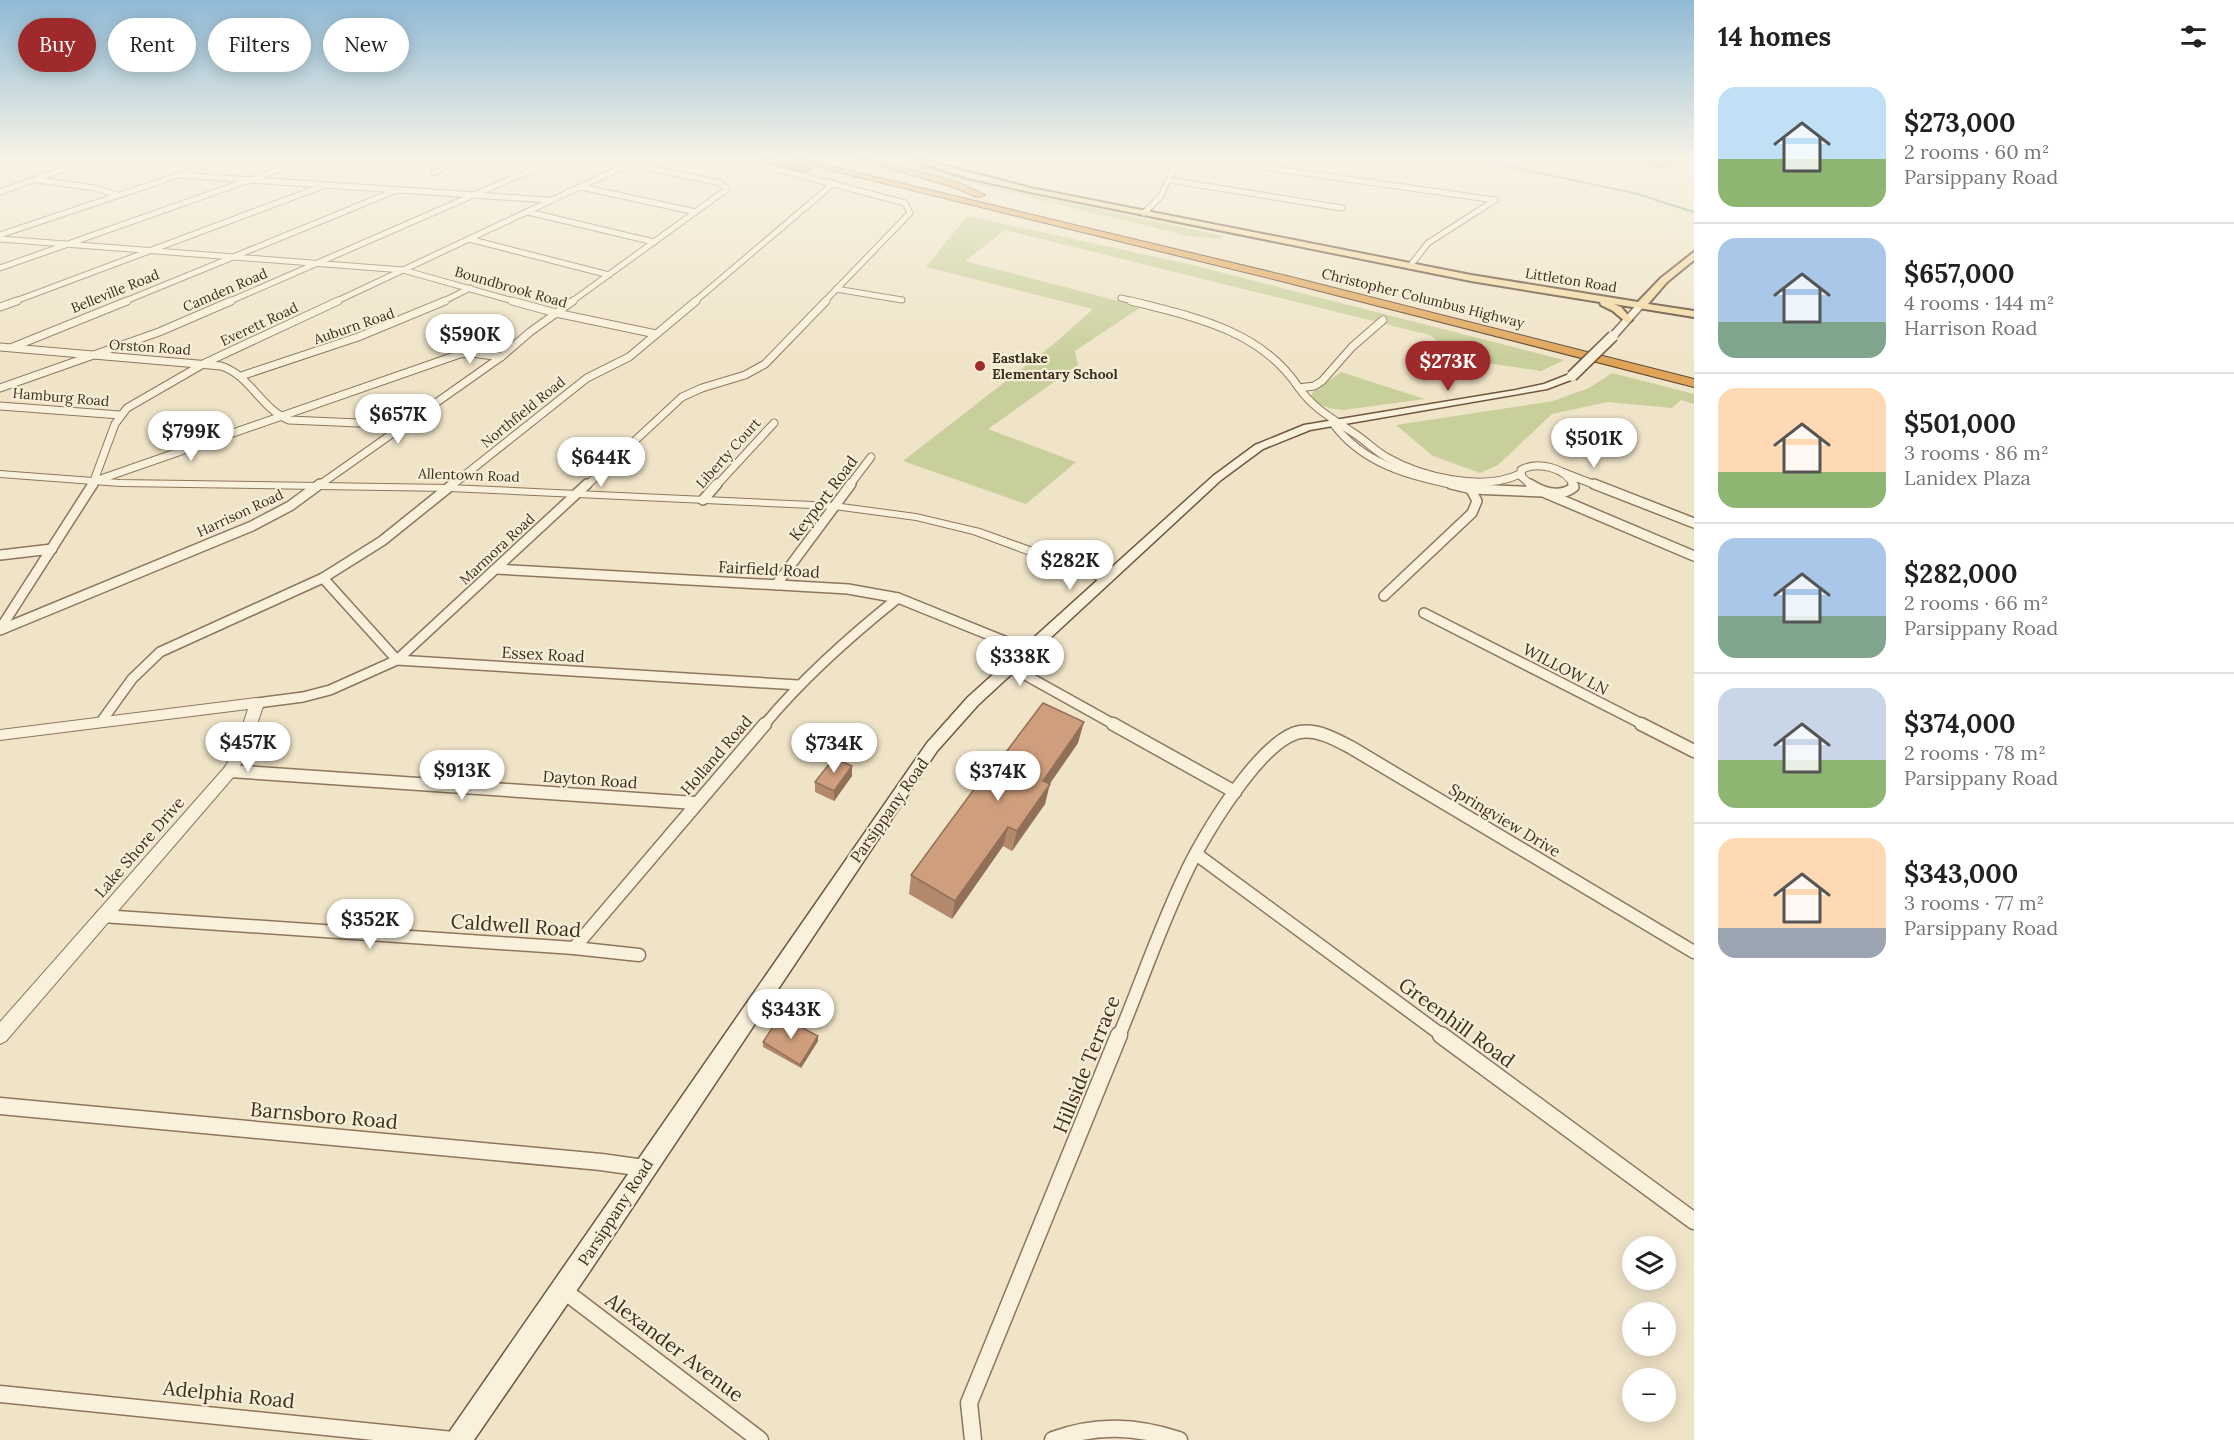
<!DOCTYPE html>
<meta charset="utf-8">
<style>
:root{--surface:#fff;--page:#f6f6f6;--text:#222;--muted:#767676;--line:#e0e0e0;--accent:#9e2a2b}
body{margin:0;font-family:Lora,serif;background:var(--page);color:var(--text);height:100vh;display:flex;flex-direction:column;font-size:22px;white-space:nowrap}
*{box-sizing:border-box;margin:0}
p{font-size:20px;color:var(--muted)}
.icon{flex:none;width:33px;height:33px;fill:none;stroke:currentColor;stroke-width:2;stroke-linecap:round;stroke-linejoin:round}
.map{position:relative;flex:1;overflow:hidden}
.side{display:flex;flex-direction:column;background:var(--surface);width:540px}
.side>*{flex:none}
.banner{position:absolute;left:18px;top:18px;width:570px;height:54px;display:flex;gap:12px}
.tools{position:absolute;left:1622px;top:1236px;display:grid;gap:12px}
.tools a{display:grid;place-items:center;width:54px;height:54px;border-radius:50%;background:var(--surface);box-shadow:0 3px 15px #0003;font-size:30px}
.price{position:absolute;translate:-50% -51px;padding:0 14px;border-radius:21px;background:#fff;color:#222;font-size:20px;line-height:39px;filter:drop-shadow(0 2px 3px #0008)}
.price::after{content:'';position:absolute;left:50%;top:36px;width:18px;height:14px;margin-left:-9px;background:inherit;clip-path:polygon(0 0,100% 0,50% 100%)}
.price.current{background:var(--accent);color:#fff}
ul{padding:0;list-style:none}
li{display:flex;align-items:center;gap:18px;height:150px;padding:0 24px}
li+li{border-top:2px solid var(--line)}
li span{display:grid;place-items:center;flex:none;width:168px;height:120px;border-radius:18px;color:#555}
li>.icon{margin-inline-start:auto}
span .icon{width:72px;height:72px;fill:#fffc;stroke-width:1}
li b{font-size:26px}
h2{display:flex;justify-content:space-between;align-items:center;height:72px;padding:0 24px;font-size:26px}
.tag{padding:0 21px;border-radius:27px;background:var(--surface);box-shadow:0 3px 15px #0003;font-size:21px;line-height:54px}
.tag.current{background:var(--accent);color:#fff}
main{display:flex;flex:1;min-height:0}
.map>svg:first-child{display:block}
.green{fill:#c9cf9b}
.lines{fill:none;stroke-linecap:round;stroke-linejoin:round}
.stream{stroke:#6f938a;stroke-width:2}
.minor-far4-casing{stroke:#8d765c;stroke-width:7}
.minor-far3-casing{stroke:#8d765c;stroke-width:9}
.minor-far2-casing{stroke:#8d765c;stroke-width:12}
.minor-far1-casing{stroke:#8d765c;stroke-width:15}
.minor-casing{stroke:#8d765c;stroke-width:19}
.tertiary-casing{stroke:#8d765c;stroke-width:2}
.secondary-casing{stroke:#6f573f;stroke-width:3}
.primary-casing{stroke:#5b4430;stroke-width:4}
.motorway-casing{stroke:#5b4430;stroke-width:2}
.minor-far4{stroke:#faf1dc;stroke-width:5}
.minor-far3{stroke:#faf1dc;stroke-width:7}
.minor-far2{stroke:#faf1dc;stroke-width:9}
.minor-far1{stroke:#faf1dc;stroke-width:12}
.minor{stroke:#faf1dc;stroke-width:16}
.tertiary{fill:#faf1dc;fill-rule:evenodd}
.secondary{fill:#faf1dc;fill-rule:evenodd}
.primary{fill:#f3d9a0;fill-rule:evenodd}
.motorway{fill:#e0a458;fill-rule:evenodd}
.secondary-bridge-casing{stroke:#6f573f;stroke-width:13;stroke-linecap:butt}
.secondary-bridge{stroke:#faf1dc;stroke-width:10}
.wall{fill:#b2896c}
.shaded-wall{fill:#916f58}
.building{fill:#cf9f7d;stroke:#916f58;stroke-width:1.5}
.poi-dot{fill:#9e2a2b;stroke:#f7eed8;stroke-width:2}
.labels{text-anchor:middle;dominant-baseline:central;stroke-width:4.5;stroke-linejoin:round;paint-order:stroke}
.far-street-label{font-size:14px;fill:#3d2e20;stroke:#f7eed8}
.far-poi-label{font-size:14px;font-weight:bold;fill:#3d2e20;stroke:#f7eed8;text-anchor:start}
.street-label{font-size:16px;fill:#3d2e20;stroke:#f7eed8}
.near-street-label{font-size:20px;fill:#3d2e20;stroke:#f7eed8}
</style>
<main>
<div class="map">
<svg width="1694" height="1440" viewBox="0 0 1694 1440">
<rect width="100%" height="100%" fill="#f0e4c8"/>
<g class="green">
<polygon points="875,160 902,160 987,185 1224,236 1220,239 1188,236"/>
<polygon points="967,216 1184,263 1564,360 1541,371 1458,359 1430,335 1005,230 965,261 1141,307 1075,351 1078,365 988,429 1076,462 1026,504 903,461 1055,343 1093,309 926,267"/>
<path d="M1341,372L1425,399L1344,410C1331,409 1319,407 1311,396L1313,392Z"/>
<polygon points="1612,373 1694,394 1694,404 1681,400 1672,408 1608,402 1552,414 1498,465 1480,473 1433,456 1396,425 1553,401 1589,388"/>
</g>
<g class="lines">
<polyline class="stream" points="1478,160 1634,193 1694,212"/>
<defs>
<g id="minor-far4">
<polyline points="743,160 905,203 910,213 824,302"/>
<polyline points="1146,160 1175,163"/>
<polyline points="1213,160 1495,200"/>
<polyline points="434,173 454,160"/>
<polyline points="178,175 549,200"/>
<polyline points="37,180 95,188 117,195"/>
<polyline points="1169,180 1342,208"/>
<polyline points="581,187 696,212"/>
<polyline points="0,192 89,160"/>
<polyline points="528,212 654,242"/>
<polyline points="1144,213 1161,196 1177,160"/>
<polyline points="0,235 224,160"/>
<polyline points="0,239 403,270 517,302"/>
<polyline points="469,239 609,275"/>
<polyline points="1410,266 1428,243 1495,200"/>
<polyline points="0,268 306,160"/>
<polyline points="836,289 902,300"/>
<polyline points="1121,298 1137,302"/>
<polyline points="13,302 320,187"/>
<polyline points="123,302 397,190"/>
<polyline points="228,302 554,160"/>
<polyline points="335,302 635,161"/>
<polyline points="442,302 470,288"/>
<polyline points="571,302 727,189 720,183 630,164"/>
<polyline points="694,302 834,183"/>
</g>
<g id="minor-far3">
<polyline points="512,301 556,313 656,334"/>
<path d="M1131,301C1194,317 1261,330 1299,388"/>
<polyline points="0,307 17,301"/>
<path d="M1383,320L1352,347L1322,381L1314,386L1299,388C1314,409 1332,418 1352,432C1364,439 1374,450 1386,457C1421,477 1482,492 1520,474"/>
<path d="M0,347L221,366C250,375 261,409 289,420L405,425"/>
<polyline points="13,347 127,301"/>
<polyline points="241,376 358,337 445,301"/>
<polyline points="0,388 159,332 231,301"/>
<polyline points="0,406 120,415"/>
<path d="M1332,422C1363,465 1409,475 1458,486"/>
<polyline points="1562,472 1598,486"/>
<polyline points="95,481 460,354 472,353 501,357"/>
<polyline points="92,486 115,424 127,408 205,363 338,301"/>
<polyline points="318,486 501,357 530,332 573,301"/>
<polyline points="451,486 587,378 629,357 696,301"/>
<polyline points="586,486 682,397 702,388 745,375 765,364 826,301"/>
<polyline points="716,486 774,423"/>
<polyline points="849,486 871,457"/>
<path d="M1532,486L1522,477L1521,470C1537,461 1566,467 1574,486"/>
</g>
<g id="minor-far2">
<polyline points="1451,484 1472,489 1543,492 1694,556"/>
<path d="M1530,484C1544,493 1560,498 1574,487L1573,484"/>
<polyline points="1594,484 1694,523"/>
<polyline points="703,500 717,484"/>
<polyline points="0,555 52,549"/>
<polyline points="496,569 848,589 898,598 1029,651"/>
<polyline points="323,578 397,660 798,685"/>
<polyline points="776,585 851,484"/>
<polyline points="1384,596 1472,513 1477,501 1469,486"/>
<polyline points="1424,613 1644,725"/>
<polyline points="0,629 93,484"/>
<polyline points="0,630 252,526 290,506 320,484"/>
<polyline points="1011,667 1115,725"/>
<polyline points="257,703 303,697 330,690 397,660 587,484"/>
<polyline points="101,722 132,679 160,652 323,578 382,541 453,484"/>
<path d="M764,725C804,677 849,637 898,598"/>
</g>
<g id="minor-far1">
<polyline points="1113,724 1235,792"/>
<polyline points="1641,724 1694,751"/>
<polyline points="230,771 695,803"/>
<polyline points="1196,854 1443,1036"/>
<polyline points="102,916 574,948 639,955"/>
<polyline points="574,948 765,724"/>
<path d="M1119,1036C1141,983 1160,927 1185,875C1201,839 1261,739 1300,732C1318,729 1337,740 1352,748L1694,952"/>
</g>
<g id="minor">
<polyline points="1441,1035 1694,1221"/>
<polyline points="0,1106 601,1162 644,1168"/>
<polyline points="563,1290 760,1440"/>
<polyline points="0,1394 453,1440"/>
<polyline points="973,1440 969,1403 1119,1035"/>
<path d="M1053,1440C1096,1424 1136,1426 1179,1440"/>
</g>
<g id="tertiary">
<polygon points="0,471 120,480 449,485 834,503 916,514 980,529 1111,576 1113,579 1111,582 1103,582 973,534 916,520 834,509 449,491 120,486 0,477"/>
<polygon points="257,698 264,703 249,749 235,775 6,1041 0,1044 0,1022 225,767 235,749 248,709 0,740 0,730"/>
</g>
<g id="secondary">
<polygon points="1638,303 1645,305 1616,338 1610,338 1610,334"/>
<polygon points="1572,373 1576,374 1576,378 1547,389 1310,430 1263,449 1221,480 978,705 937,751 588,1274 474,1440 446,1440 450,1431 927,743 968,697 1213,476 1255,445 1304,425 1516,390 1544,384"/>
</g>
<polygon id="primary" points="911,160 923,160 1030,188 1471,275 1638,302 1661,278 1694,252 1694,260 1667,282 1648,304 1694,311 1694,317 1614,304 1621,307 1632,320 1627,323 1613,311 1601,305 1600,302 1471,281 1030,192 968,178"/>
<g id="motorway">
<polygon points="760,160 776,160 810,169 805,172"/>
<polygon points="790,160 804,160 1287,276 1694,379 1694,387 1285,282"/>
<polygon points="858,160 872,160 957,182 985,195 977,197 951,186"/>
</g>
</defs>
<use href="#minor-far4" class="minor-far4-casing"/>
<use href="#minor-far3" class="minor-far3-casing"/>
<use href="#minor-far2" class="minor-far2-casing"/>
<use href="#minor-far1" class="minor-far1-casing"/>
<use href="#minor" class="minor-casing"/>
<use href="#tertiary" class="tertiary-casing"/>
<use href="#secondary" class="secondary-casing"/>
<use href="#primary" class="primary-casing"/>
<use href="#motorway" class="motorway-casing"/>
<use href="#minor-far4" class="minor-far4"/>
<use href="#minor-far3" class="minor-far3"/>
<use href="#minor-far2" class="minor-far2"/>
<use href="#minor-far1" class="minor-far1"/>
<use href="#minor" class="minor"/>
<use href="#tertiary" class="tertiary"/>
<use href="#secondary" class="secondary"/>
<use href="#primary" class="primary"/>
<use href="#motorway" class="motorway"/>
<defs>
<polyline id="secondary-bridge" points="1572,376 1613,336"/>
</defs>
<use href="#secondary-bridge" class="secondary-bridge-casing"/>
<use href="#secondary-bridge" class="secondary-bridge"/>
</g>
<g class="wall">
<polygon points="1619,160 1676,160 1665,170"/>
<polygon points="1078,743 1049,784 1045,804 1012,851 1003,846 952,919 909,894 911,875 1000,760"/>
<polygon points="852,766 852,776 834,801 815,792 815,782"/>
<polygon points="818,1036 818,1041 801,1068 763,1047 763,1042"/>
</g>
<g class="shaded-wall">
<polygon points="1671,160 1676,160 1665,170"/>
<polygon points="1084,722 1078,743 1038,801 1043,781"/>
<polygon points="852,766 852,776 834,801 834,791"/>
<polygon points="1050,784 1045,804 1012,851 1017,831"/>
<polygon points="1008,827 1003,846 952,919 955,901"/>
<polygon points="818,1036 818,1041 801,1068 800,1065"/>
</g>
<g class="building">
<polygon points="1043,703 1084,722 1043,781 1050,784 1017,831 1008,827 955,901 911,875 997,758 1000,760"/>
<polygon points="834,758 852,766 834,791 815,782"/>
<polygon points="780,1016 818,1036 800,1065 763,1042"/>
</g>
<linearGradient id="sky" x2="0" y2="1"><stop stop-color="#8fbad6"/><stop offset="0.44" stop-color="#f8f3e6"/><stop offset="1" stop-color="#f8f3e6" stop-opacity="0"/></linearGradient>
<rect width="1694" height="361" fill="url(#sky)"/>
<circle class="poi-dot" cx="980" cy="366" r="6"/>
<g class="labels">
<g class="far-street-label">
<text transform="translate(1571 280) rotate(9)">Littleton Road</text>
<text transform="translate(511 287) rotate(16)">Boundbrook Road</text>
<text transform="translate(225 290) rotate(-23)">Camden Road</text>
<text transform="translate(115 291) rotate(-22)">Belleville Road</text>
<text transform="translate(1423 298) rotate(14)">Christopher Columbus Highway</text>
<text transform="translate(259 324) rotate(-25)">Everett Road</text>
<text transform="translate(354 326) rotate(-19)">Auburn Road</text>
<text transform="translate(150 347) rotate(4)">Orston Road</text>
<text transform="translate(61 397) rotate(5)">Hamburg Road</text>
<text transform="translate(523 412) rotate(-39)">Northfield Road</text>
<text transform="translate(728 453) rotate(-48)">Liberty Court</text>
<text transform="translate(469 475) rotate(2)">Allentown Road</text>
<text transform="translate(240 513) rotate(-25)">Harrison Road</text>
<text transform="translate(497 549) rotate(-43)">Marmora Road</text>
</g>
<g class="far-poi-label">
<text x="992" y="358">Eastlake<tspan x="992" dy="16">Elementary School</tspan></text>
</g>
<g class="street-label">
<text transform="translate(823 498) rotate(-53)">Keyport Road</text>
<text transform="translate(769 569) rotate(3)">Fairfield Road</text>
<text transform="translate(543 654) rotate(3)">Essex Road</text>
<text transform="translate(1566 669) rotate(27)">WILLOW LN</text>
<text transform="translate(716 755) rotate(-49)">Holland Road</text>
<text transform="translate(590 779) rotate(4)">Dayton Road</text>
<text transform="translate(889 810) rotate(-55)">Parsippany Road</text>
<text transform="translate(1505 820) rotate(31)">Springview Drive</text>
<text transform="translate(139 847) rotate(-49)">Lake Shore Drive</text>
<text transform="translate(615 1212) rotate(-57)">Parsippany Road</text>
</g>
<g class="near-street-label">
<text transform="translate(516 925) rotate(4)">Caldwell Road</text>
<text transform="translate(1457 1022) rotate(36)">Greenhill Road</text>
<text transform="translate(1086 1064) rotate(-68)">Hillside Terrace</text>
<text transform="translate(324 1115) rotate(5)">Barnsboro Road</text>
<text transform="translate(675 1347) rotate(37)">Alexander Avenue</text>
<text transform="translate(229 1394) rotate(6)">Adelphia Road</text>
</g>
</g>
</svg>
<div class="tools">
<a><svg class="icon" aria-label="layers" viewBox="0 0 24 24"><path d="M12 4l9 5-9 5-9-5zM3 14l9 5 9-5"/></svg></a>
<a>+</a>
<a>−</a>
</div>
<b class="price" style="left:470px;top:365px">$590K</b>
<b class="price current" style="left:1448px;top:392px">$273K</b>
<b class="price" style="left:398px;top:445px">$657K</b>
<b class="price" style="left:191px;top:462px">$799K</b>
<b class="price" style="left:1594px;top:469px">$501K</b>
<b class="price" style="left:601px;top:488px">$644K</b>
<b class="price" style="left:1070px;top:591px">$282K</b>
<b class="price" style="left:1020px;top:687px">$338K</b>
<b class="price" style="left:248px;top:773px">$457K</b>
<b class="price" style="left:834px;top:774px">$734K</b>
<b class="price" style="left:462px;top:801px">$913K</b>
<b class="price" style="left:998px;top:802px">$374K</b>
<b class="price" style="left:370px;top:950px">$352K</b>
<b class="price" style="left:791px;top:1040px">$343K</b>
<div class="banner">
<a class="tag current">Buy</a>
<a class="tag">Rent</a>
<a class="tag">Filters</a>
<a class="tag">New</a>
</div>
</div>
<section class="side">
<h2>14 homes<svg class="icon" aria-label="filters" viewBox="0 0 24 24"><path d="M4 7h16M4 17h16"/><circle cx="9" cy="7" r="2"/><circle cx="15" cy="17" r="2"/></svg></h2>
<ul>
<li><span style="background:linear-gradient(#bfe0f5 60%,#8fb573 0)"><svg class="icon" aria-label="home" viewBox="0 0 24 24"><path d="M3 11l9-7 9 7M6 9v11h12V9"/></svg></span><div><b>$273,000</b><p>2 rooms · 60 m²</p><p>Parsippany Road</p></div></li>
<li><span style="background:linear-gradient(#a9c7e8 70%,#7fa58c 0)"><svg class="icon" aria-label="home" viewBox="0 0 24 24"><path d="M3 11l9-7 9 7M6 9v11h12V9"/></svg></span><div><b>$657,000</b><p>4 rooms · 144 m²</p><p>Harrison Road</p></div></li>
<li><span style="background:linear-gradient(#ffd9b3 70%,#8fb573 0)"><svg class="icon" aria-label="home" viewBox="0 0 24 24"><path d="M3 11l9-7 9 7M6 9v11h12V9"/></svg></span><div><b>$501,000</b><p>3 rooms · 86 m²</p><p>Lanidex Plaza</p></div></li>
<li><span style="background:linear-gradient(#a9c7e8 65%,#7fa58c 0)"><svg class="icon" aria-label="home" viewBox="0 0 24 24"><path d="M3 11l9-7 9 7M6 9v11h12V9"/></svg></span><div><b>$282,000</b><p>2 rooms · 66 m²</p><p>Parsippany Road</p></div></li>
<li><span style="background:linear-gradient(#c9d6e8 60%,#8fb573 0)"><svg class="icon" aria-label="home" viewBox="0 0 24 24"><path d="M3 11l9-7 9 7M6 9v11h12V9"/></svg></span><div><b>$374,000</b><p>2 rooms · 78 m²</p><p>Parsippany Road</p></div></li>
<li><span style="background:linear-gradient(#ffd9b3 75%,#9aa5b1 0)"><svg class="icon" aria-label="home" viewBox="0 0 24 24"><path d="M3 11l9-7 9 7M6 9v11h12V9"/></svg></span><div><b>$343,000</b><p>3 rooms · 77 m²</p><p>Parsippany Road</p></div></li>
</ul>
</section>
</main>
